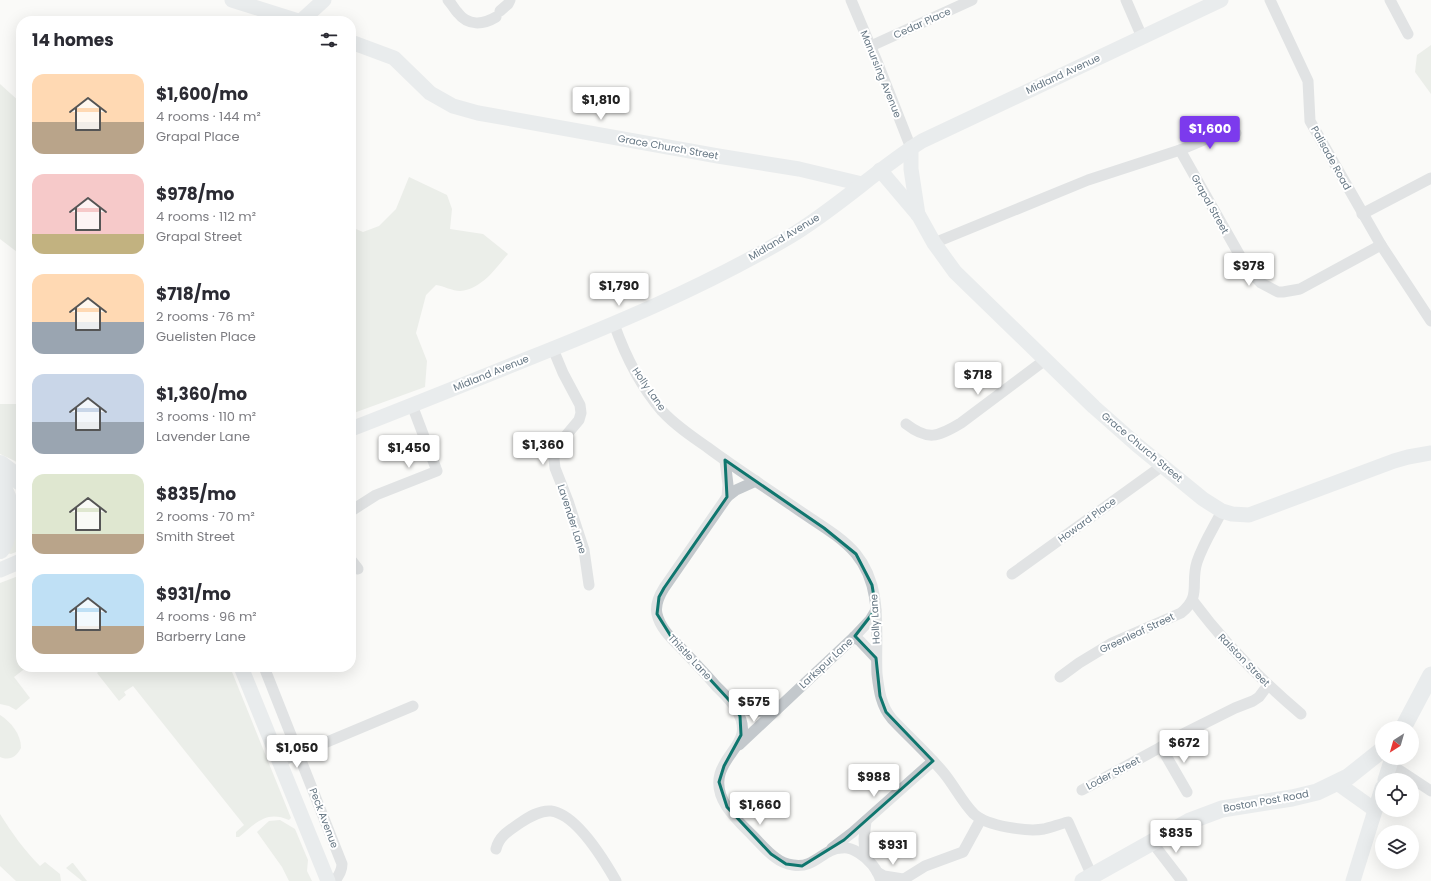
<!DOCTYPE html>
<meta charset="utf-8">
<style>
:root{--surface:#fff;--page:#f2f2f3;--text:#2b2b33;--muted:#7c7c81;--accent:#7c3aed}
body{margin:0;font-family:Poppins,sans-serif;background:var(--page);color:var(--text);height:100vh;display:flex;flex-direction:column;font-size:15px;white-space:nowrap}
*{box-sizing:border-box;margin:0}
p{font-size:13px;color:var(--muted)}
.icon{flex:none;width:22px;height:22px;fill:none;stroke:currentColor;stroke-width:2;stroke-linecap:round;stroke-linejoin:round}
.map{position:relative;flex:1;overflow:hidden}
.side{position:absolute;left:16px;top:16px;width:340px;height:656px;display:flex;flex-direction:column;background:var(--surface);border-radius:16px;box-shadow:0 4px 16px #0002}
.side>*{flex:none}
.needle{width:26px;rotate:217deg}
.tools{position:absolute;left:1375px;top:721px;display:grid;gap:8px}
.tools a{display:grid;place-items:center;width:44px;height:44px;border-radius:50%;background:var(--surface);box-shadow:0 4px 16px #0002;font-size:20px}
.price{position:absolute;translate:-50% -34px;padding:0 9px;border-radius:4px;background:#fff;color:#222;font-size:13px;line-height:26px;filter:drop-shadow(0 1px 2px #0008)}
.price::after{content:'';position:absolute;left:50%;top:24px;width:12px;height:9px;margin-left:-6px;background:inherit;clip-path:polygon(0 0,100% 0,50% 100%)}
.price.current{background:var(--accent);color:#fff}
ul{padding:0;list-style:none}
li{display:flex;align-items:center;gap:12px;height:100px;padding:0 16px}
li span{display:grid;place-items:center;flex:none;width:112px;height:80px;border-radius:12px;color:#555}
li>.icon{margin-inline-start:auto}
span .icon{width:48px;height:48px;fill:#fffc;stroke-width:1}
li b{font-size:17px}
h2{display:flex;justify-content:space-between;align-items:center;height:48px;padding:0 16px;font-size:17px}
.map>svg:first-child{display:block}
.green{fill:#dadfd7}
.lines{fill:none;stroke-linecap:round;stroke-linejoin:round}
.street{stroke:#c3c8cc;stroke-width:11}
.secondary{stroke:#d6dbdf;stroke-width:15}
.primary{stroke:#d6dbdf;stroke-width:17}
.highway{stroke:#d6dbdf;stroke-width:20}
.marked{fill:none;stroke:#0f766e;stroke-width:3;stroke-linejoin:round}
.labels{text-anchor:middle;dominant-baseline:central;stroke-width:4;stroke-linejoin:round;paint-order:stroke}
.street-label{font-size:10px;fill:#657683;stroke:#fff}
</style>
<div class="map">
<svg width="1431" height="881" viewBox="0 0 1431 881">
<rect width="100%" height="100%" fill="#fafaf8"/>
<g class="green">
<polygon points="1431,45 1431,94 1415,72 1417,55"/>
<polygon points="0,84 21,103 21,255 0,239"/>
<path d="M409,177L447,195L452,209L450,229L483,234L508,254C495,269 482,289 460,291C453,291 443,286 436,285L426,295L416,333L427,361L425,387L351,414V227L363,232L379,226L396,209Z"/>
<polygon points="0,404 21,404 21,466 15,461 0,454"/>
<polygon points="15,505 21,513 21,550 11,554 7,553"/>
<polygon points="21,575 21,667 27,667 14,677 30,698 16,710 9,706 0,704 0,583"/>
<path d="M98,667H230L291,818L289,820C266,810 256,823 239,837H236V832L244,825L133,686L124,692L126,695L119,701L97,673L100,670Z"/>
<path d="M0,715C11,722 21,734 21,748C16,757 10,761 0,757Z"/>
<path d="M0,814C12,833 24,850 40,866L45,862L60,874L61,881H16L0,866Z"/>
<polygon points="280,820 295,829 308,860 307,871 312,881 289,881 282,867 257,832 269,821"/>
<polygon points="72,863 73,863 87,881 82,881 66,868"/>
</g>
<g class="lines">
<g class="street">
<path d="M448,0C452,4 454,9 458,13C468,26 483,25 496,17"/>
<polyline points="851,0 878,64 911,148"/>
<polyline points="1126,0 1142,37"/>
<polyline points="1270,0 1308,81 1310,121 1381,245 1431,321"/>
<polyline points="1390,0 1408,34"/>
<polyline points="500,11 508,4 510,0"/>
<polyline points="871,46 972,0"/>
<polyline points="1180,150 1248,270 1261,283 1278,292 1283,292 1300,289 1381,245"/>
<polyline points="1362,214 1431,178"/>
<polyline points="934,243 1088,180 1180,150 1216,135 1236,133"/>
<path d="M614,324C625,355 640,386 662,411C675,425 691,436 707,447C735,468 765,487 794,507C815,522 840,535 856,554C884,588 875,634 877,674C879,691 881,706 892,719C909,737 927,753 943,772C954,785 962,802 974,814C987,826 1027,832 1044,829C1052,827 1060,824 1068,822L1092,876"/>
<polyline points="553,349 563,373 580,405 581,413 579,420 558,445 555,452 554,459 555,468 568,501 584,550 589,585"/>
<path d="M906,424C928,441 938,437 961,423L1045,360"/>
<path d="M725,460L728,485L727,497L664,588C659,596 655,605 657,614C660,628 672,639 681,648C693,661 705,673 716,686C723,693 731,700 736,709C755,740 727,749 720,774C713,799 737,820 752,835C760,843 767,852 776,858C781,862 787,864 793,865C815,869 823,848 842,848C848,847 854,850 859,853C869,859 878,870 881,881"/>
<polyline points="727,497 736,490 756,481"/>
<polyline points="351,511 376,495 437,471 412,405"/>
<polyline points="351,560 358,569"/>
<polyline points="1012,574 1162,466"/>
<path d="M1193,601C1224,643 1261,680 1301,714"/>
<polyline points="854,637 860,641 876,658"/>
<path d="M264,667L342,864C342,871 339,875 335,881"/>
<path d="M1060,677L1079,663L1112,643L1181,613C1202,596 1190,584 1197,562C1203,544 1214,527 1222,511"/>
<path d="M735,707C749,712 762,712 776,710"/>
<polyline points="739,745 854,637 870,620 876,610"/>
<polyline points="1161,747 1187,792"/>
<polyline points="279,762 413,706"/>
<polyline points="1390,764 1431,791"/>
<polyline points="1082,790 1161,747 1181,735 1235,708 1253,701 1259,697 1268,685"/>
<polyline points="1152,842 1182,881"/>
<polyline points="832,848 853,832 933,761"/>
<path d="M496,849C499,836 510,830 520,823C529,817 540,810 551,811C576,814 604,860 616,881"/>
<polyline points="865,856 864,839 866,821"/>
<polyline points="877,872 884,876 903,879"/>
<polyline points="901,881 925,866 963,852 981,819"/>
</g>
<g class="secondary">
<polyline points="232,0 298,21"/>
<polyline points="301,21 324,0"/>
<polyline points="351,42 394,58 430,93 453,106 478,113 718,156 799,169 862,184"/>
<polyline points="911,148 911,169 918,215"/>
<polyline points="880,170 919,216 934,243 955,272 1094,407 1137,445 1203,499 1222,511 1232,514 1249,515 1394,461 1408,457 1431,453"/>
<path d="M351,429C408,407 465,384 522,361C613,325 704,287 789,237C836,209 876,170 922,141L1221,0"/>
<polyline points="0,570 21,561"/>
<polyline points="241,667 328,881"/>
<polyline points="1385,780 1392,758"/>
<polyline points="1337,783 1375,810"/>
<polyline points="1353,881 1382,788"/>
</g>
<g class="primary">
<polyline points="1403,728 1431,675"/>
<polyline points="1083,881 1190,821 1222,809 1292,798 1317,792 1348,777 1382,750"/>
</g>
<g class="highway">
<polyline points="0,465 21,481"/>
<path d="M0,485C13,504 11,530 0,549"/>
</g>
</g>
<path d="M0 0H1431V881H0ZM725,460L824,528L856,554L872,585L876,609L855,636L876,658L880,696L886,712L933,761L844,840L802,866L786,864L771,854L727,807L719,782L724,766L741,735L740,716L729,700L672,638L657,614L659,597L664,588L727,497Z" fill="#fafaf8" fill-opacity=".55" fill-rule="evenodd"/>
<path class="marked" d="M725,460L824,528L856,554L872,585L876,609L855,636L876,658L880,696L886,712L933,761L844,840L802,866L786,864L771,854L727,807L719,782L724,766L741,735L740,716L729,700L672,638L657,614L659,597L664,588L727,497Z"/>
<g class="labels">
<g class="street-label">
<text transform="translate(922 23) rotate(-24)">Cedar Place</text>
<text transform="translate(881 74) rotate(68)">Manursing Avenue</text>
<text transform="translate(1063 74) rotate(-25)">Midland Avenue</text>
<text transform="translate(668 147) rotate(10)">Grace Church Street</text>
<text transform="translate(1331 158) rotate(61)">Palisade Road</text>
<text transform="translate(1210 204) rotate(61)">Grapal Street</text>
<text transform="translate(784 237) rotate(-31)">Midland Avenue</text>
<text transform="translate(491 373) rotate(-22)">Midland Avenue</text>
<text transform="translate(649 389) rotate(55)">Holly Lane</text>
<text transform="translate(1142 447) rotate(40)">Grace Church Street</text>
<text transform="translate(572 519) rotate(72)">Lavender Lane</text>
<text transform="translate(1087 520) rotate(-36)">Howard Place</text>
<text transform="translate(875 619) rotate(-93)">Holly Lane</text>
<text transform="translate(1137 633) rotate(-25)">Greenleaf Street</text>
<text transform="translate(690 657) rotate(47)">Thistle Lane</text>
<text transform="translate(1244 660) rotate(46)">Ralston Street</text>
<text transform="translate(826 663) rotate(-43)">Larkspur Lane</text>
<text transform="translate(1113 773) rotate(-28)">Loder Street</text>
<text transform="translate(1266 801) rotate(-10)">Boston Post Road</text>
<text transform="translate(324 818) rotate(69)">Peck Avenue</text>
</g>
</g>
</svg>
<div class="tools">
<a><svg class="needle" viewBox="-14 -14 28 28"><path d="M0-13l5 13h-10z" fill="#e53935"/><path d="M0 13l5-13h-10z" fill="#7c7c81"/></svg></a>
<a><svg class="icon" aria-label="locate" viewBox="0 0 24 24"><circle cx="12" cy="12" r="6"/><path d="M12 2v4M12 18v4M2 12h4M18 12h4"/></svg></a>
<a><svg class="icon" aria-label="layers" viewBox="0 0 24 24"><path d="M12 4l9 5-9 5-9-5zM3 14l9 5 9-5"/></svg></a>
</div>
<b class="price" style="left:601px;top:121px">$1,810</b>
<b class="price current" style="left:1210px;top:150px">$1,600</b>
<b class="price" style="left:1249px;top:287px">$978</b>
<b class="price" style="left:619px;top:307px">$1,790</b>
<b class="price" style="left:978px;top:396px">$718</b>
<b class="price" style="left:543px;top:466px">$1,360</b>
<b class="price" style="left:409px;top:469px">$1,450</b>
<b class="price" style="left:754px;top:723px">$575</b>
<b class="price" style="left:1184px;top:764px">$672</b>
<b class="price" style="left:297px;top:769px">$1,050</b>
<b class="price" style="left:874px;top:798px">$988</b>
<b class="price" style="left:760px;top:826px">$1,660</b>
<b class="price" style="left:1176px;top:854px">$835</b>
<b class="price" style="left:893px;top:866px">$931</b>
<section class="side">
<h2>14 homes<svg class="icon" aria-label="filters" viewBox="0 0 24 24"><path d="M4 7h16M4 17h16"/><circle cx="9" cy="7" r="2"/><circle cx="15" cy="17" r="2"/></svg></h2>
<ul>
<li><span style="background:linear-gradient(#ffd9b3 60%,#b9a48a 0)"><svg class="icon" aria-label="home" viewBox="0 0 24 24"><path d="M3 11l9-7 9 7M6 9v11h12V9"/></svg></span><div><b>$1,600/mo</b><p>4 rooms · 144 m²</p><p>Grapal Place</p></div></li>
<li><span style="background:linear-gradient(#f6c9c9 75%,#c2b280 0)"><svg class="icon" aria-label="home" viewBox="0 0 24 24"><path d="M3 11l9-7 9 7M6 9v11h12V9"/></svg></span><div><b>$978/mo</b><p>4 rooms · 112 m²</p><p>Grapal Street</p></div></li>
<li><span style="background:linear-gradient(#ffd9b3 60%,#9aa5b1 0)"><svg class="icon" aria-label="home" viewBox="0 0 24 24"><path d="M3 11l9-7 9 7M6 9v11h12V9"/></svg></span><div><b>$718/mo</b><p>2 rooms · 76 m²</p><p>Guelisten Place</p></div></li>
<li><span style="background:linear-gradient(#c9d6e8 60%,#9aa5b1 0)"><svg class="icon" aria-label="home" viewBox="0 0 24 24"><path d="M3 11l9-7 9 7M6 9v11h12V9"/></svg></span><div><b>$1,360/mo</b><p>3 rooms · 110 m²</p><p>Lavender Lane</p></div></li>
<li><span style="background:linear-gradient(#dfe7d0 75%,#b9a48a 0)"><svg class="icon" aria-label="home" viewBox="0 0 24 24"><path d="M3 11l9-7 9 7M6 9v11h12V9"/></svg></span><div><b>$835/mo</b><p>2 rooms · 70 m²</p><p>Smith Street</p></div></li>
<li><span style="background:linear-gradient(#bfe0f5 65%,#b9a48a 0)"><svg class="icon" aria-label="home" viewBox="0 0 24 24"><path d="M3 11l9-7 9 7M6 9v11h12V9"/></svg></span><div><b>$931/mo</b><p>4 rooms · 96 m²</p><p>Barberry Lane</p></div></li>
</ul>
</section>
</div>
